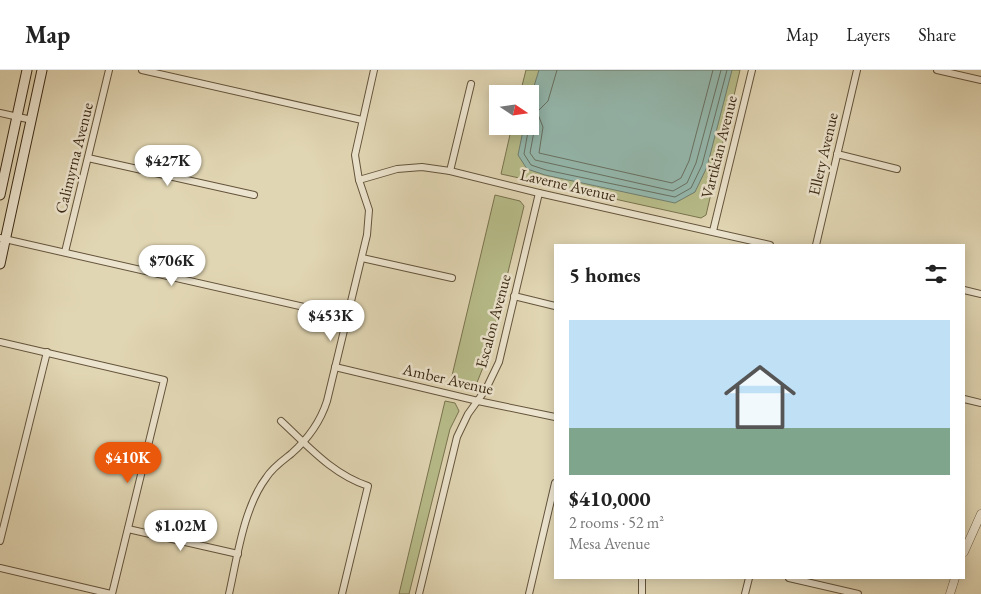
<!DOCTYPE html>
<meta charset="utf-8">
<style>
:root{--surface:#fff;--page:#f2f2f2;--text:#222;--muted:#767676;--line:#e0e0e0;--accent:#ea580c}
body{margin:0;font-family:"EB Garamond",serif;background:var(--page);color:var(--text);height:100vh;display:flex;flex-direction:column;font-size:19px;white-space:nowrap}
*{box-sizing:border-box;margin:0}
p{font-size:16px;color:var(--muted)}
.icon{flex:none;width:28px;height:28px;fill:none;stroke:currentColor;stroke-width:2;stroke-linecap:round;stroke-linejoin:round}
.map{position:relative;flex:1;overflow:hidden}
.drawer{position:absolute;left:554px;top:174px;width:411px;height:335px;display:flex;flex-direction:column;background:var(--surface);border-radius:0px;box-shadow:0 2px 12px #0003}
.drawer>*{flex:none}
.needle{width:32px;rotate:103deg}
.controls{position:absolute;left:489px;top:15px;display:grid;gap:10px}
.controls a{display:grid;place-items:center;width:50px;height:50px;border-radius:0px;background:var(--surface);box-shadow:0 2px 12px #0003;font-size:25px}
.price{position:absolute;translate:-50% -42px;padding:0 11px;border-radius:18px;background:#fff;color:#222;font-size:16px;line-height:32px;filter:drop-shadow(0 1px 2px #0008)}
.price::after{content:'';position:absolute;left:50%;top:30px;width:15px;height:11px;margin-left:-8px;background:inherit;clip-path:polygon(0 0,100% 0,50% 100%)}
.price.on{background:var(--accent);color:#fff}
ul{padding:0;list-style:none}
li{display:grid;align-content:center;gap:10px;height:265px;padding:0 15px}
li span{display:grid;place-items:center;height:155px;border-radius:0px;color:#555}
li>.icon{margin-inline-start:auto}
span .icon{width:90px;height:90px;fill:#fffc;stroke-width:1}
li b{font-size:21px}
h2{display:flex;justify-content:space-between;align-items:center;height:60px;padding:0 15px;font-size:21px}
header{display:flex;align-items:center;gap:30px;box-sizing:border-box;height:70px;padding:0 25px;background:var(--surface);border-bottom:1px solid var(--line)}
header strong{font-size:24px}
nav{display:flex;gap:28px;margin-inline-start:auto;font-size:18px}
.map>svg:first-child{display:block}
.green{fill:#b7bd8a;stroke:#79734f}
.water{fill:#94b9af;stroke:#707f71}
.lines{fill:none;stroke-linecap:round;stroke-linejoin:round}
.shore{stroke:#687162;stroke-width:1}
.minor-casing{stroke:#64543c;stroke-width:8}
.tertiary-casing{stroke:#64543c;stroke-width:9}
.secondary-casing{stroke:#3b2914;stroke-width:11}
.minor{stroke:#ece4ce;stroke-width:6}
.tertiary{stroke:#ece4ce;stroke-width:8}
.secondary{stroke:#ece4ce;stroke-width:9}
.labels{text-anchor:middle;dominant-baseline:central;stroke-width:5;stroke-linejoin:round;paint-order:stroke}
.street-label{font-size:16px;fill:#3b2914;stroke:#ece4ce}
</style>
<header>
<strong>Map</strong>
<nav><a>Map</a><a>Layers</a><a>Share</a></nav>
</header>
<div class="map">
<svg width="981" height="524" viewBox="0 0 981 524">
<rect width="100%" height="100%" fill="#e1d6b3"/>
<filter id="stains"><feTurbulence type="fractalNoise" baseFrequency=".004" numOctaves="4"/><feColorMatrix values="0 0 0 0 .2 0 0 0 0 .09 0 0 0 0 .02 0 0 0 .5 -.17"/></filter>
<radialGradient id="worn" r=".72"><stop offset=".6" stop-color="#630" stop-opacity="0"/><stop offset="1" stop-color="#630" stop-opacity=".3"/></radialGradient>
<g class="green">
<polygon points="526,0 740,0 706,145 701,148 501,104 512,56 530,56 530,24 520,24"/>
<polygon points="495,125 520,131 524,136 488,285 476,315 469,318 450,314"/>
<polygon points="445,331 455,333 459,341 450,359 409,524 399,524"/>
</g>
<polygon class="water" points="539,0 732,0 707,97 695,122 675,133 545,105 527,99 518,85 524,56 530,56 530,29"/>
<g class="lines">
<g class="shore">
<polyline points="557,0 548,31 537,42 543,57 539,83 672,113 681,108 689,91 713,0"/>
<polyline points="530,47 535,56 530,83 535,90 673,121 687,113 696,93 721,0"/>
<polyline points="529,56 524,84 531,95 546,100 675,127 691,118 702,95 727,0"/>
</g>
<defs>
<g id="minor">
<polyline points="142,0 362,50"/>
<polyline points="937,0 981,10"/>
<polyline points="0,43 32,50"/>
<polyline points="837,84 897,99"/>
<polyline points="88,88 254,125"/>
<polyline points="450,101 471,14"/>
<polyline points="359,110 397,99 422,97 450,101 539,123 770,175"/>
<polyline points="713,161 752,0"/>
<polyline points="0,168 348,247"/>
<polyline points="816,175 857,0"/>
<polyline points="65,182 109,0"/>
<polyline points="362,188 452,208"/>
<polyline points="964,220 981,224"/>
<polyline points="514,226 555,236"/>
<polyline points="0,272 164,310 112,524"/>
<polyline points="335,297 478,331 555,347"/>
<polyline points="964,329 981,333"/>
<path d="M281,351C308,376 332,404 368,416L342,524"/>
<polyline points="128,459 238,484"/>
<polyline points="0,471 47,282"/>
<polyline points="0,498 111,524"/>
<polyline points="789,508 858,524"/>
<path d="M229,524C237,488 244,437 266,408C272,398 282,391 291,384C308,369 320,353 327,331L367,165L369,140L359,110L355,85L374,0"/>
<polyline points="419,524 457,367 468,344 486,319 499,292 539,123"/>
<polyline points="529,524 555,413"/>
<polyline points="642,524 642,508"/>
<polyline points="745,524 749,508"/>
</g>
<g id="tertiary">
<polyline points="964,482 981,444"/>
<polyline points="950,524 955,508"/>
</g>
<g id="secondary">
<polyline points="0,125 27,0"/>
<polyline points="0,194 42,0"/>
</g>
</defs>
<use href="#minor" class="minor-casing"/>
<use href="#tertiary" class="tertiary-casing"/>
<use href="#secondary" class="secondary-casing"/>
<use href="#minor" class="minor"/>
<use href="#tertiary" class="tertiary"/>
<use href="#secondary" class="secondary"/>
</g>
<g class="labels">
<g class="street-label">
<text transform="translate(719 77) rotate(-76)">Vartikian Avenue</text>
<text transform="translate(823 84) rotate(-77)">Ellery Avenue</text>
<text transform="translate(74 88) rotate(-76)">Calimyrna Avenue</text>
<text transform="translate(568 115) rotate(13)">Laverne Avenue</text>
<text transform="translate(493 251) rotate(-75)">Escalon Avenue</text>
<text transform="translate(448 309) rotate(13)">Amber Avenue</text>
</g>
</g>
<rect width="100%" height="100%" filter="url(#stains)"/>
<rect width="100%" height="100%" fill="url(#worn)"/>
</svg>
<div class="controls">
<a><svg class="needle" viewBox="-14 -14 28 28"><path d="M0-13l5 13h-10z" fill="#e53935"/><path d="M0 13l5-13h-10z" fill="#767676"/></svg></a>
</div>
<b class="price" style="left:168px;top:117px">$427K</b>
<b class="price" style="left:172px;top:217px">$706K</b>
<b class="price" style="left:331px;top:272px">$453K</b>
<b class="price on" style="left:128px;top:414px">$410K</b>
<b class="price" style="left:181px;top:482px">$1.02M</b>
<section class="drawer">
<h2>5 homes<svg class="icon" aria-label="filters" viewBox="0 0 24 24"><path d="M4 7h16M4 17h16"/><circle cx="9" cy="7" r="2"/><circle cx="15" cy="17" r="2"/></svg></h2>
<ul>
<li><span style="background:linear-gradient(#bfe0f5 70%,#7fa58c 0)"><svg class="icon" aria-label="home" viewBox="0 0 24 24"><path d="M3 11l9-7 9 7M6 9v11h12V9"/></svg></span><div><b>$410,000</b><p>2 rooms · 52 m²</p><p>Mesa Avenue</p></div></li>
</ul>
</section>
</div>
